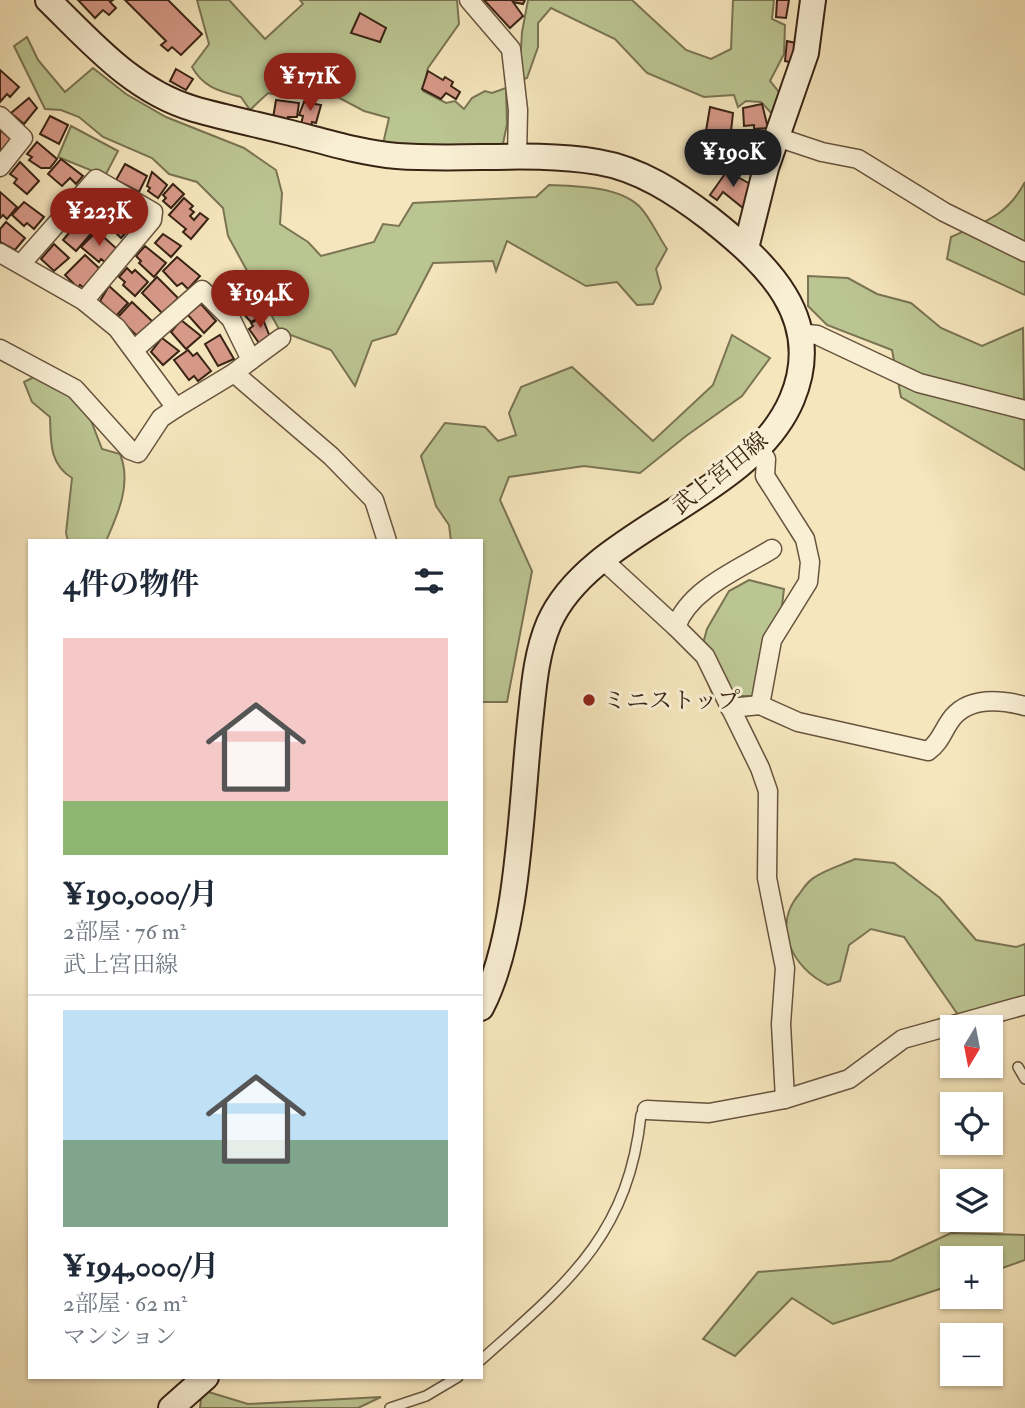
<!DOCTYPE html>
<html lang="ja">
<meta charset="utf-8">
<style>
:root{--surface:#fff;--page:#f6f6f7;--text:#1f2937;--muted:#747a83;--line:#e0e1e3;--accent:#8f2418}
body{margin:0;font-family:"IM FELL Double Pica","Noto Serif JP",serif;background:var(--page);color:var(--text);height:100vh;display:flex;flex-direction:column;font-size:26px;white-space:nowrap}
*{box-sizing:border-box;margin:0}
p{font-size:23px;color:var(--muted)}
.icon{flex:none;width:38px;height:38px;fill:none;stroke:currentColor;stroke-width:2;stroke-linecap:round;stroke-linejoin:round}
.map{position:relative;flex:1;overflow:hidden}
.side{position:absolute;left:28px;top:539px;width:455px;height:840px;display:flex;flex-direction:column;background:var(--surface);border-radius:0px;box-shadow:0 2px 5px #0004}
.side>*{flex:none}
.needle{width:46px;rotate:190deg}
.tools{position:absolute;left:940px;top:1015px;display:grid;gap:14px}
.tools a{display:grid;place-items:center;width:63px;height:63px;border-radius:0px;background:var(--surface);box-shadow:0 2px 5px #0004;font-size:35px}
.price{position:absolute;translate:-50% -60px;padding:0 16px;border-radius:24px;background:var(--accent);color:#fff;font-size:23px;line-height:46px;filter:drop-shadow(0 2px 4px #0008)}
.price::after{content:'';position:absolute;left:50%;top:42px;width:21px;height:16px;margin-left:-10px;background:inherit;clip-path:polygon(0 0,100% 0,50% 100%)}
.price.on{background:#222;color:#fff}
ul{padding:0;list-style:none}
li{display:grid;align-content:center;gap:14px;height:371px;padding:0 35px}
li+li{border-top:2px solid var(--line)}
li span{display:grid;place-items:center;height:217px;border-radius:0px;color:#555}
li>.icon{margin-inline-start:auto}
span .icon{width:126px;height:126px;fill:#fffc;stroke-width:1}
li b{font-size:30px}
h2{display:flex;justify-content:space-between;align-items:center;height:84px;padding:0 35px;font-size:30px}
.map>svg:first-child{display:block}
.green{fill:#bbc592;stroke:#7a7453;stroke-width:2}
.building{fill:#d79988;stroke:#382314;stroke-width:2}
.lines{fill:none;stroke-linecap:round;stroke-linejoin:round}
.lane-casing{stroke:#68543e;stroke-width:12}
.street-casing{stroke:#68543e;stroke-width:21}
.secondary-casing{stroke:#382314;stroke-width:28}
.lane{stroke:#f9efd4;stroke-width:9}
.street{stroke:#f9efd4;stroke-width:18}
.secondary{stroke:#f9efd4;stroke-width:24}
.poi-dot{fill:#8f2418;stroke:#f9efd4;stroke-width:2.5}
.labels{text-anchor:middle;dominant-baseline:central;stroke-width:6;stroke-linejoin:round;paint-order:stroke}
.street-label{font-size:23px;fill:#382314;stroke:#f9efd4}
.poi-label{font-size:23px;fill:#382314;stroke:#f9efd4;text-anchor:start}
</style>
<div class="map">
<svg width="1025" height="1408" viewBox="0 0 1025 1408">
<rect width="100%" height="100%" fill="#f6e6bd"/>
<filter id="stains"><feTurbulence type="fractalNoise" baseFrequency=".00286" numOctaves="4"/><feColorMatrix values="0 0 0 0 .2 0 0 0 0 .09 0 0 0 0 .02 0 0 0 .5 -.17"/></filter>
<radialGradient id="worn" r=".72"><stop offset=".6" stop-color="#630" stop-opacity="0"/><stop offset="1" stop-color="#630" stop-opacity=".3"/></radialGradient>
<g class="green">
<path d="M197,0H229L265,39L303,4L300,0H457L459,24L428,68L423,91L446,103L455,101L464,109L472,98L485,91L492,93L506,88L507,124L502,149L382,148L389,118L364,111L317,86L287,97L268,93L250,110L241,97C219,91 204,88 192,67L209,44Z"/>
<polygon points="528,0 632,0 686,50 711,59 731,49 733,0 774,0 772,19 785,25 784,54 770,81 783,97 773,115 761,102 746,101 738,107 734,95 704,97 647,73 615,39 551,8 538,23 538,47 527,78 519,81 522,32"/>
<path d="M27,37L38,60L65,92L93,68L126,94L166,117L244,148L276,170L282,193L280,224L308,242L321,256L374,242L383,224L399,226L413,203L536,197L549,185C576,186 618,186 639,206C650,217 658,236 667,249L656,269L661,288L653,304L637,305L617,282L586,286L507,241L496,271L493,261L433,263L396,334L372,341L355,386L331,350L280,331L228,236L223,208L197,182L169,174L152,158L103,137L79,117L61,110L45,109L14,46Z"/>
<polygon points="71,126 118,151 105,176 58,157"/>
<path d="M1025,182V295L947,259L951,237C984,222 1007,216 1025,182Z"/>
<polygon points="808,276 848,278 877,294 911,303 941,328 982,346 1023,328 1025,470 901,397 892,350 827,325 808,306"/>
<polygon points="732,335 770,358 742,396 686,436 640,473 584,466 509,477 500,500 532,571 507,702 481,702 481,541 451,541 449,525 436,506 421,456 445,423 485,427 498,441 516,435 509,413 521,387 572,367 653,441 713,385"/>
<path d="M40,374L85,405L102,449L120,454C132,483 118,514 106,541H68L66,533L72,478C49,464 51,442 50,417L32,402L24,382Z"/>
<polygon points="749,580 784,589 773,681 752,696 713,696 699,658 707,629 729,591"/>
<path d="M855,859L894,863L940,898L976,940L1016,947L1025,944V1002L963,1022L904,937L871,929L849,945L840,981L828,985C792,968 771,926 800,893C804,887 809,880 815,877C827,869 842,865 855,859Z"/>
<polygon points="951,1233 1025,1235 1025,1260 991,1272 990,1258 952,1258 952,1285 833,1324 792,1298 735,1356 703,1339 758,1272 891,1261"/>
<polygon points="202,1390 248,1404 381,1397 358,1408 200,1408"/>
</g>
<g class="building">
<polygon points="78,0 113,0 110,2 116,8 109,15 103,10 95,18"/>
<polygon points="125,0 168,0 202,34 181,55 172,47 168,51 161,45 166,41"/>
<polygon points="484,0 525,0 523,4 513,2 523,16 510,28"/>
<polygon points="777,0 789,0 786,18 776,17"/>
<polygon points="360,13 386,28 380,42 351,33"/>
<polygon points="787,41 800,44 793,63 785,61"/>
<polygon points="176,69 193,79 186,90 170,81"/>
<polygon points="0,70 19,87 10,97 7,94 0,102"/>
<polygon points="428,71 443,80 445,77 453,82 451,86 460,92 456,99 446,93 441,99 422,89"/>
<polygon points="29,98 37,108 24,124 11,113"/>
<polygon points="276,100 299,103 297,117 288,117 288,120 273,118"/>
<polygon points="304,102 321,105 316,123 312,122 311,126 301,124 303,116 299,115"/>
<polygon points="762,104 768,128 754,129 754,125 744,126 743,108"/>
<polygon points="710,107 733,113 731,131 706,131"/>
<polygon points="50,116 68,125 59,144 40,134"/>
<polygon points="0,130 12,140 0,153"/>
<polygon points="37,142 57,159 50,168 41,168 29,160 32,157 27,154"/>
<polygon points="61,159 83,176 76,184 70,178 62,186 48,174"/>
<polygon points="20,162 39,181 27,194 14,183 17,179 10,174"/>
<polygon points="125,164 147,176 139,192 116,180"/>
<polygon points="727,171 752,185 746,195 750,199 743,208 723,192 717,200 710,195"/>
<polygon points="152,172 167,185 158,198 148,191 150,188 147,186"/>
<polygon points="173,184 184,194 171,208 163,201 166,198 163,195"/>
<polygon points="0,192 17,207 7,219 3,215 0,218"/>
<polygon points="90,194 110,212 98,226 78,210"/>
<polygon points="184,198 193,206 190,209 194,212 190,216 194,220 200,213 208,219 191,239 183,232 186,229 169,215"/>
<polygon points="24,202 44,217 34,229 27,223 24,226 12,215"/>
<polygon points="118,206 141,222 131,233 128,230 121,238 106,223"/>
<polygon points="83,217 96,228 76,251 63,240"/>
<polygon points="6,222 25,238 15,250 0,242 0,229"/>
<polygon points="97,231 117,249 106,263 101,259 99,262 81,247"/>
<polygon points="163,234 181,246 171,257 155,243"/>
<polygon points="54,244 69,258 54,271 41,259"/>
<polygon points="145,246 166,263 154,277 139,263 141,261 136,256"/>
<polygon points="85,255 100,269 84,288 80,285 78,288 65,275"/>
<polygon points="177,257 200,276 188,289 182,283 177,286 163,271"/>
<polygon points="127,268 132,273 135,270 148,282 135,296 123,285 125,282 119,277"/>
<polygon points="157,277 178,298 163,314 142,293"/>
<polygon points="225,277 230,282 232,279 245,291 241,299 236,297 227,302 214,288"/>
<polygon points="109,286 128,303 116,316 100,301"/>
<polygon points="250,300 262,316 251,322 237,307"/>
<polygon points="132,302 153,322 141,334 136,335 118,317"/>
<polygon points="201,304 216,321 204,333 187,314"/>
<polygon points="262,317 270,337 259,343 249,329 253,326 251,323"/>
<polygon points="181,320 201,336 186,349 171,332"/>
<polygon points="220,335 234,359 218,366 205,344"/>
<polygon points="162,338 179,351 163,365 151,352"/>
<polygon points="188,350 193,356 197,353 211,371 198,381 194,376 189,380 174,360"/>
</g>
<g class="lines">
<defs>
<g id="lane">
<polyline points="1018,1067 1025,1079"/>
<path d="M481,1360C565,1285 628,1237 641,1115L647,1110"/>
<polyline points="390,1408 426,1396 458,1377"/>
</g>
<g id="street">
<polyline points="469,0 511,49 518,110 517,156"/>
<polyline points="0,116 23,138 0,167"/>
<polyline points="777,137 822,152 858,159 944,212 1025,252"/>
<polyline points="0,253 84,301 117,328 176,408 161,418 138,453 130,450 75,389 0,349"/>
<polyline points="21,264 96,179 153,212 152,220 84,301"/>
<polyline points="799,333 817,335 919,383 1025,410"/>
<polyline points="135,349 202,290 231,319 251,360 234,373 176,408"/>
<polyline points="251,360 281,338"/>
<polyline points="234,373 331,456 374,500 387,541"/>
<polyline points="759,447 766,459 765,476 805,539 810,562 808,582 772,640 760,705"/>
<path d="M772,549C740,569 689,589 676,627L705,656L760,768L768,791L767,878L785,968L781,1024L785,1099"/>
<polyline points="603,560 676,627"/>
<path d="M730,708L760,705L798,722L928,751C941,742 943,729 953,717C971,696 1002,700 1025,706"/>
<polyline points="647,1110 709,1113 785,1099 849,1079 903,1039 1025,1005"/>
</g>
<g id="secondary">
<path d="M48,0C92,43 133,91 194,109C226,118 259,125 291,133C326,142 362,153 397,156C464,161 531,151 598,162C640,169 676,193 709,218C766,263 826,318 792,399C750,499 590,529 549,623C537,651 534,683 531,713C521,798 520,934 481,1008"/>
<polyline points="746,248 766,168 806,53 813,0"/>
<polyline points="171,1408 206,1377"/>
</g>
</defs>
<use href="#lane" class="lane-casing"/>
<use href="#street" class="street-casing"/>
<use href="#secondary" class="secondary-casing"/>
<use href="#lane" class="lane"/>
<use href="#street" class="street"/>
<use href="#secondary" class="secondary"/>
</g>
<circle class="poi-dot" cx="589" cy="700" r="7"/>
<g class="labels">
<g class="street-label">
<text transform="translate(720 473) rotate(-39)">武上宮田線</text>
</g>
<g class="poi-label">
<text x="603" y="700">ミニストップ</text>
</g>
</g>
<rect width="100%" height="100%" filter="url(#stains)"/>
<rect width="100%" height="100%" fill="url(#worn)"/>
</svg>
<div class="tools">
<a><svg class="needle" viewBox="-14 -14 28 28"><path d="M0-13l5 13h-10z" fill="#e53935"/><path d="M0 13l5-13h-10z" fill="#747a83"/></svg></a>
<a><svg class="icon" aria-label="locate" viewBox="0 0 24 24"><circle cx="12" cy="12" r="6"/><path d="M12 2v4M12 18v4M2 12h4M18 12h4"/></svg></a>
<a><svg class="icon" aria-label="layers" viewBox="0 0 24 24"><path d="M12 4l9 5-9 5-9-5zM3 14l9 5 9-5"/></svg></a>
<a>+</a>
<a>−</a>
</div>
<b class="price" style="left:310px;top:113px">¥171K</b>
<b class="price on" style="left:733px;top:189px">¥190K</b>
<b class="price" style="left:99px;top:248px">¥223K</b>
<b class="price" style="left:260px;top:330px">¥194K</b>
<section class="side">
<h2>4件の物件<svg class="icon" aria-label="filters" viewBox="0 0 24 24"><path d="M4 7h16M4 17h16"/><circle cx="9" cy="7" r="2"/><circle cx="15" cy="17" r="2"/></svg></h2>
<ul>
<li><span style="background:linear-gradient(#f6c9c9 75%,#8fb573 0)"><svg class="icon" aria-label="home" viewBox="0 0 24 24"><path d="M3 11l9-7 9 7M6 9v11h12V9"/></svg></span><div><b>¥190,000/月</b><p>2部屋 · 76 m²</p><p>武上宮田線</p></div></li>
<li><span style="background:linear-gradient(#bfe0f5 60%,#7fa58c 0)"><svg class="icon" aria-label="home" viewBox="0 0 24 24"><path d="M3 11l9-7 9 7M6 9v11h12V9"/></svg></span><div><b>¥194,000/月</b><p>2部屋 · 62 m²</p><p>マンション</p></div></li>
</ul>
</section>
</div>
